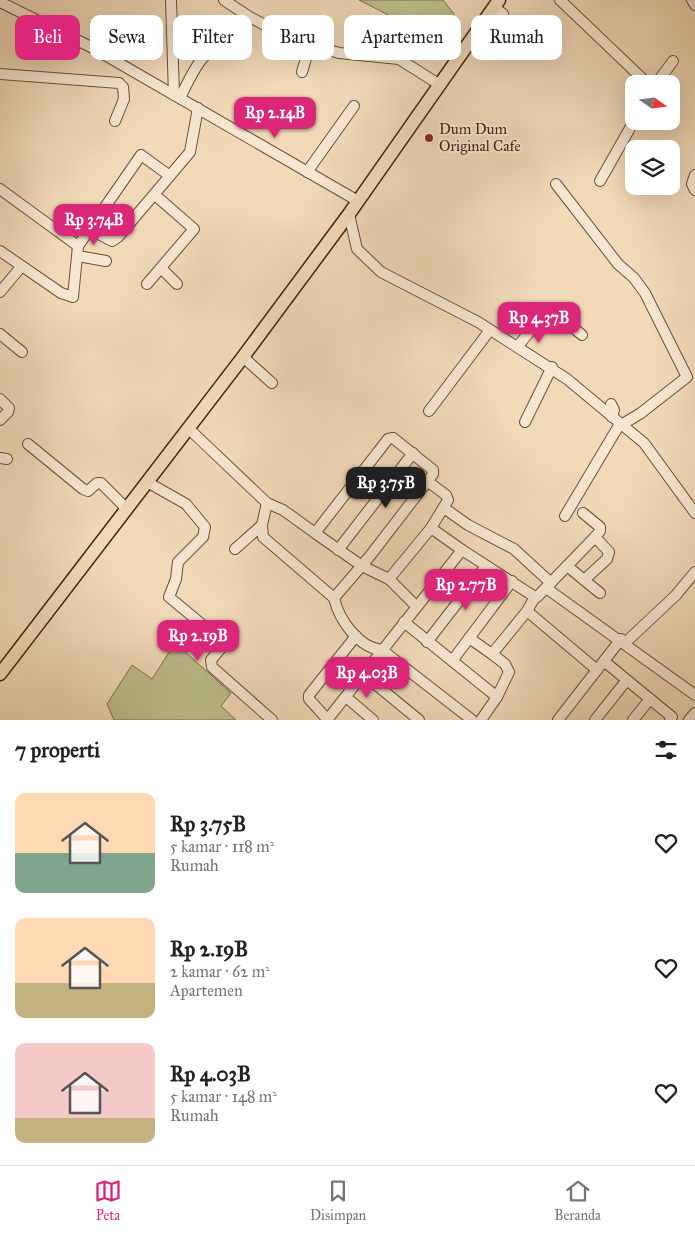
<!DOCTYPE html>
<html lang="id">
<meta charset="utf-8">
<style>
:root{--surface:#fff;--page:#f6f6f6;--text:#202124;--muted:#757577;--line:#e0e0e0;--accent:#db2777}
body{margin:0;font-family:"IM FELL Great Primer",serif;background:var(--page);color:var(--text);height:100vh;display:flex;flex-direction:column;font-size:19px;white-space:nowrap}
*{box-sizing:border-box;margin:0}
p{font-size:16px;color:var(--muted)}
.icon{flex:none;width:28px;height:28px;fill:none;stroke:currentColor;stroke-width:2;stroke-linecap:round;stroke-linejoin:round}
.map{position:relative;height:720px;overflow:hidden}
.details{display:flex;flex-direction:column;background:var(--surface);flex:1}
.details>*{flex:none}
.hud{position:absolute;left:15px;top:15px;width:665px;height:45px;display:flex;gap:10px}
.needle{width:32px;rotate:104deg}
.tools{position:absolute;left:625px;top:75px;display:grid;gap:10px}
.tools a{display:grid;place-items:center;width:55px;height:55px;border-radius:10px;background:var(--surface);box-shadow:0 5px 20px #0002;font-size:25px}
.price{position:absolute;translate:-50% -42px;padding:0 11px;border-radius:10px;background:var(--accent);color:#fff;font-size:16px;line-height:32px;filter:drop-shadow(0 1px 2px #0008)}
.price::after{content:'';position:absolute;left:50%;top:30px;width:15px;height:11px;margin-left:-8px;background:inherit;clip-path:polygon(0 0,100% 0,50% 100%)}
.price.on{background:#222;color:#fff}
ul{padding:0;list-style:none}
li{display:flex;align-items:center;gap:15px;height:125px;padding:0 15px}
li span{display:grid;place-items:center;flex:none;width:140px;height:100px;border-radius:10px;color:#555}
li>.icon{margin-inline-start:auto}
span .icon{width:60px;height:60px;fill:#fffc;stroke-width:1}
li b{font-size:21px}
h2{display:flex;justify-content:space-between;align-items:center;height:60px;padding:0 15px;font-size:21px}
.tag{padding:0 18px;border-radius:10px;background:var(--surface);box-shadow:0 5px 20px #0002;font-size:18px;line-height:45px}
.tag.on{background:var(--accent);color:#fff}
.tab-bar{display:flex;justify-content:space-around;align-items:center;height:70px;border-top:1px solid var(--line);background:var(--surface);font-size:14px;color:var(--muted)}
.tab-bar a{display:grid;justify-items:center;gap:2px}
.tab-bar .on{color:var(--accent)}
.map>svg:first-child{display:block}
.green{fill:#bdbe8d;stroke:#7f704b}
.lines{fill:none;stroke-linecap:round;stroke-linejoin:round}
.minor-casing{stroke:#6d5035;stroke-width:12}
.major-casing{stroke:#412209;stroke-width:15}
.minor{stroke:#f7e7d2;stroke-width:10}
.major{stroke:#f2dab9;stroke-width:12}
.poi-dot{fill:#8f2418;stroke:#f7e7d2;stroke-width:2}
.labels{text-anchor:middle;dominant-baseline:central;stroke-width:4;stroke-linejoin:round;paint-order:stroke}
.poi-label{font-size:15px;fill:#412209;stroke:#f7e7d2;text-anchor:start}
</style>
<div class="map">
<svg width="695" height="720" viewBox="0 0 695 720">
<rect width="100%" height="100%" fill="#f2dab9"/>
<filter id="stains"><feTurbulence type="fractalNoise" baseFrequency=".004" numOctaves="4"/><feColorMatrix values="0 0 0 0 .2 0 0 0 0 .09 0 0 0 0 .02 0 0 0 .5 -.17"/></filter>
<radialGradient id="worn" r=".72"><stop offset=".6" stop-color="#630" stop-opacity="0"/><stop offset="1" stop-color="#630" stop-opacity=".3"/></radialGradient>
<g class="green">
<polygon points="359,0 443,0 454,14 422,58 402,36 394,18"/>
<polygon points="175,643 231,693 221,706 236,720 114,720 107,704 132,665 152,679"/>
</g>
<g class="lines">
<defs>
<g id="minor">
<polyline points="171,0 174,95"/>
<polyline points="224,0 248,16 285,36 339,53 399,59 440,85"/>
<polyline points="560,0 648,84"/>
<polyline points="692,0 695,5"/>
<polyline points="0,2 91,47 358,201"/>
<polyline points="484,22 495,29 504,18 503,14 494,7"/>
<polyline points="302,72 310,45"/>
<polyline points="0,74 119,83 123,87 124,99 115,121"/>
<polyline points="656,84 673,61"/>
<path d="M180,98C196,65 201,52 235,35"/>
<polyline points="307,172 354,106"/>
<polyline points="695,175 692,184 695,190"/>
<polyline points="600,181 634,121"/>
<polyline points="556,184 618,264 634,278 645,293 687,377 641,413 618,427 565,516"/>
<polyline points="0,189 78,246"/>
<polyline points="349,214 357,249 381,272 478,322 567,379 644,443 695,513"/>
<polyline points="90,229 112,241 118,237 190,152 198,108"/>
<polyline points="0,251 61,293 73,297 78,246 141,155 170,176"/>
<polyline points="78,256 106,261"/>
<polyline points="161,268 177,284"/>
<polyline points="147,284 194,229 155,195"/>
<polyline points="0,292 21,267"/>
<polyline points="0,334 22,352"/>
<polyline points="518,346 549,308 582,335"/>
<polyline points="243,357 272,383"/>
<polyline points="0,399 9,408 8,412 0,420"/>
<polyline points="611,404 614,410 612,417"/>
<polyline points="429,411 490,330"/>
<polyline points="525,422 552,367"/>
<polyline points="188,428 267,503 283,510 315,533 388,439 393,438 433,470 433,474 370,556 334,598"/>
<polyline points="28,444 83,489 88,491 97,483 101,483 126,508"/>
<polyline points="0,458 7,459"/>
<polyline points="427,481 446,495 448,500 431,528 462,550"/>
<polyline points="147,482 186,504 205,527 203,537 178,562 176,579 169,597 222,641 222,647 211,660 212,667 272,720"/>
<path d="M267,503L262,525L263,537L334,598C339,620 359,648 382,650L472,720"/>
<polyline points="444,508 468,525 514,549 551,583"/>
<polyline points="583,513 600,527 600,531 595,537 609,552 607,559 584,580"/>
<polyline points="315,533 362,566 389,579 431,528"/>
<polyline points="235,549 262,525"/>
<polyline points="338,550 413,453"/>
<polyline points="567,566 600,593"/>
<polyline points="389,579 416,606"/>
<polyline points="546,588 695,695"/>
<polyline points="527,611 597,670"/>
<polyline points="404,622 497,697"/>
<polyline points="469,638 492,654"/>
<polyline points="427,642 486,566"/>
<polyline points="625,643 676,595 695,572"/>
<polyline points="452,661 512,581"/>
<polyline points="605,662 672,717 670,720"/>
<polyline points="363,674 419,720"/>
<polyline points="346,697 373,720"/>
<polyline points="327,720 462,550 535,597"/>
<polyline points="328,720 309,699 309,695 356,636"/>
<polyline points="481,720 497,697 509,672 505,664 492,654 527,611 535,597 537,597 595,537"/>
<polyline points="558,720 621,639"/>
<polyline points="595,720 626,681"/>
<polyline points="633,720 650,699"/>
<polyline points="689,720 695,713"/>
</g>
<polyline id="major" points="0,674 243,357 349,214 499,0"/>
</defs>
<use href="#minor" class="minor-casing"/>
<use href="#major" class="major-casing"/>
<use href="#minor" class="minor"/>
<use href="#major" class="major"/>
</g>
<circle class="poi-dot" cx="429" cy="138" r="5"/>
<g class="labels">
<g class="poi-label">
<text x="439" y="129">Dum Dum<tspan x="439" dy="17">Original Cafe</tspan></text>
</g>
</g>
<rect width="100%" height="100%" filter="url(#stains)"/>
<rect width="100%" height="100%" fill="url(#worn)"/>
</svg>
<div class="tools">
<a><svg class="needle" viewBox="-14 -14 28 28"><path d="M0-13l5 13h-10z" fill="#e53935"/><path d="M0 13l5-13h-10z" fill="#757577"/></svg></a>
<a><svg class="icon" aria-label="layers" viewBox="0 0 24 24"><path d="M12 4l9 5-9 5-9-5zM3 14l9 5 9-5"/></svg></a>
</div>
<b class="price" style="left:275px;top:139px">Rp 2.14B</b>
<b class="price" style="left:94px;top:246px">Rp 3.74B</b>
<b class="price" style="left:539px;top:344px">Rp 4.37B</b>
<b class="price on" style="left:386px;top:509px">Rp 3.75B</b>
<b class="price" style="left:466px;top:611px">Rp 2.77B</b>
<b class="price" style="left:198px;top:662px">Rp 2.19B</b>
<b class="price" style="left:367px;top:699px">Rp 4.03B</b>
<div class="hud">
<a class="tag on">Beli</a>
<a class="tag">Sewa</a>
<a class="tag">Filter</a>
<a class="tag">Baru</a>
<a class="tag">Apartemen</a>
<a class="tag">Rumah</a>
</div>
</div>
<section class="details">
<h2>7 properti<svg class="icon" aria-label="filters" viewBox="0 0 24 24"><path d="M4 7h16M4 17h16"/><circle cx="9" cy="7" r="2"/><circle cx="15" cy="17" r="2"/></svg></h2>
<ul>
<li><span style="background:linear-gradient(#ffd9b3 60%,#7fa58c 0)"><svg class="icon" aria-label="home" viewBox="0 0 24 24"><path d="M3 11l9-7 9 7M6 9v11h12V9"/></svg></span><div><b>Rp 3.75B</b><p>5 kamar · 118 m²</p><p>Rumah</p></div><svg class="icon" aria-label="heart" viewBox="0 0 24 24"><path d="M12 20l-8-8c-3-5 5-10 8-4 3-6 11-1 8 4z"/></svg></li>
<li><span style="background:linear-gradient(#ffd9b3 65%,#c2b280 0)"><svg class="icon" aria-label="home" viewBox="0 0 24 24"><path d="M3 11l9-7 9 7M6 9v11h12V9"/></svg></span><div><b>Rp 2.19B</b><p>2 kamar · 62 m²</p><p>Apartemen</p></div><svg class="icon" aria-label="heart" viewBox="0 0 24 24"><path d="M12 20l-8-8c-3-5 5-10 8-4 3-6 11-1 8 4z"/></svg></li>
<li><span style="background:linear-gradient(#f6c9c9 75%,#c2b280 0)"><svg class="icon" aria-label="home" viewBox="0 0 24 24"><path d="M3 11l9-7 9 7M6 9v11h12V9"/></svg></span><div><b>Rp 4.03B</b><p>5 kamar · 148 m²</p><p>Rumah</p></div><svg class="icon" aria-label="heart" viewBox="0 0 24 24"><path d="M12 20l-8-8c-3-5 5-10 8-4 3-6 11-1 8 4z"/></svg></li>
</ul>
</section>
<nav class="tab-bar">
<a class="on"><svg class="icon" aria-label="map" viewBox="0 0 24 24"><path d="M3 6l6-2 6 2 6-2v14l-6 2-6-2-6 2zM9 4v14M15 6v14"/></svg>Peta</a>
<a><svg class="icon" aria-label="saved" viewBox="0 0 24 24"><path d="M7 4h10v16l-5-4-5 4z"/></svg>Disimpan</a>
<a><svg class="icon" aria-label="home" viewBox="0 0 24 24"><path d="M3 11l9-7 9 7M6 9v11h12V9"/></svg>Beranda</a>
</nav>
